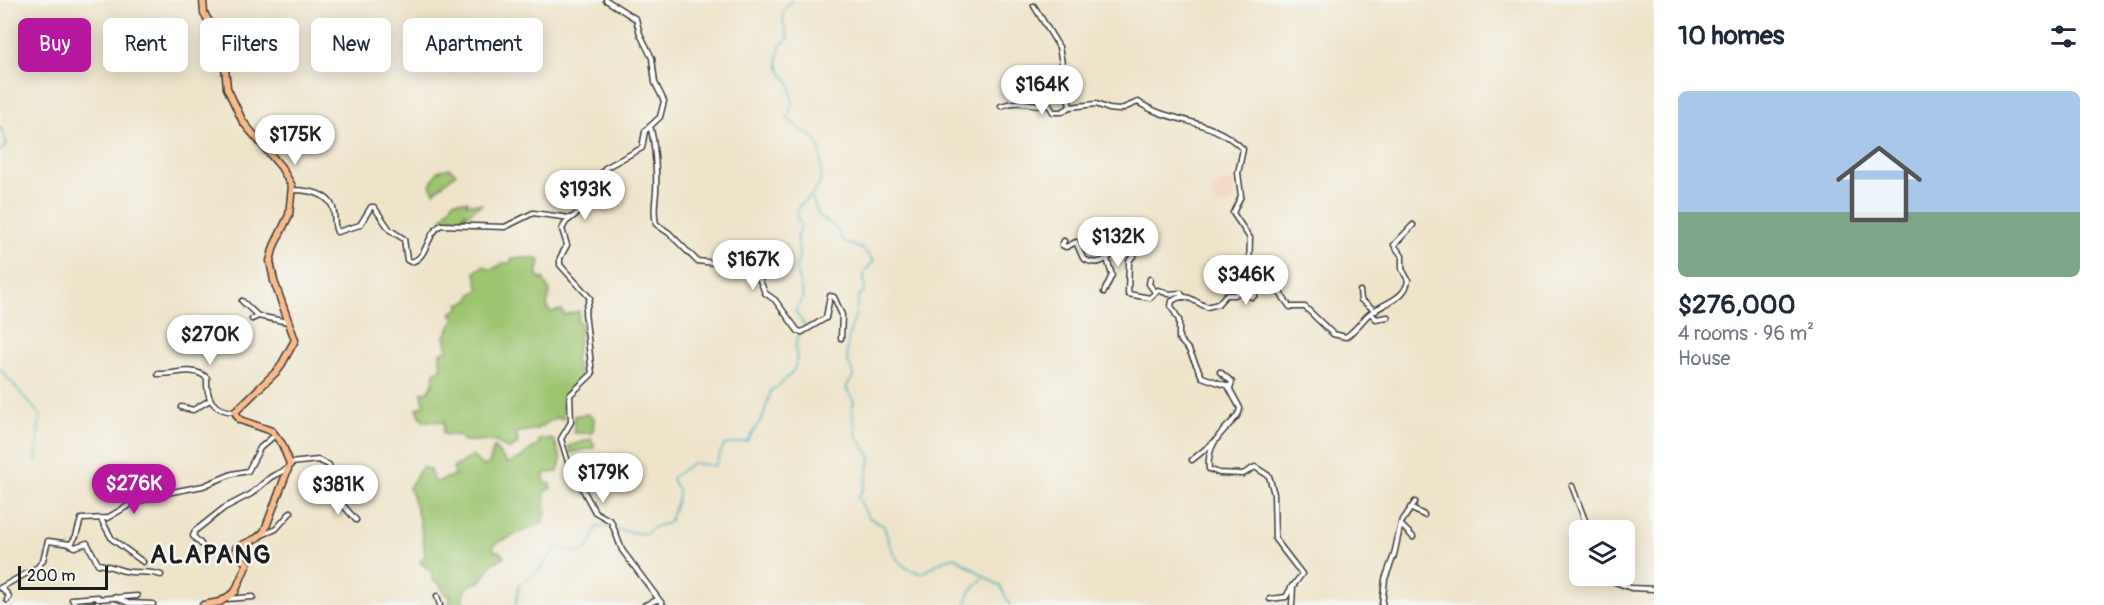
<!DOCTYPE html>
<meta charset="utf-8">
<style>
:root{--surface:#fff;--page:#f6f6f7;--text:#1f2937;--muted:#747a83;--line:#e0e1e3;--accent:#b5179e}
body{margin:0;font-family:Pangolin,sans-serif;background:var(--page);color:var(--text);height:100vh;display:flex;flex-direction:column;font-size:22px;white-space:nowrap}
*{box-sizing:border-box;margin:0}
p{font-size:20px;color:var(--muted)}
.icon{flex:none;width:33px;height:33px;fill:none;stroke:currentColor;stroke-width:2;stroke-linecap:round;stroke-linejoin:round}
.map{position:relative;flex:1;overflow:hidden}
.sheet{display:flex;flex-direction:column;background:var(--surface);width:450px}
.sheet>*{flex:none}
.top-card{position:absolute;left:18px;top:18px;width:570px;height:54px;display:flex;gap:12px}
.tools{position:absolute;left:1569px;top:520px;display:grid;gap:12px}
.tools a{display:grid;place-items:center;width:66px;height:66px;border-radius:9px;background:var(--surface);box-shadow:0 3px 15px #0003;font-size:30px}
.scale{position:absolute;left:18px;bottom:15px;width:90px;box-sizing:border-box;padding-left:6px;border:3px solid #1c1c1c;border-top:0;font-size:16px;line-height:21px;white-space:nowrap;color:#1c1c1c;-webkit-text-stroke:4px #f6f6f2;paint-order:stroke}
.price{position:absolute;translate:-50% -51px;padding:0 14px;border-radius:21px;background:#fff;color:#222;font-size:20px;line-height:39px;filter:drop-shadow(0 2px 3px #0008)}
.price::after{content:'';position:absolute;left:50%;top:36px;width:18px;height:14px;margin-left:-9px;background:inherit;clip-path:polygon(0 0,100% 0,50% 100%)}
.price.active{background:var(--accent);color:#fff}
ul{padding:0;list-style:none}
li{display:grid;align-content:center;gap:12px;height:318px;padding:0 24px}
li+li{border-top:2px solid var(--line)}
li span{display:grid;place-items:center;height:186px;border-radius:9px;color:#555}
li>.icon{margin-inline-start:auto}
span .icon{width:108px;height:108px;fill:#fffc;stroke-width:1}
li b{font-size:26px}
h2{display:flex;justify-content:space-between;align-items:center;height:72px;padding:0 24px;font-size:26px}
.tag{padding:0 21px;border-radius:9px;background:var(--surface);box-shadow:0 3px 15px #0003;font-size:21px;line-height:54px}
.tag.active{background:var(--accent);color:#fff}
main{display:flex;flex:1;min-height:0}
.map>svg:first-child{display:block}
.built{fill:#f4d3bf}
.green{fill:#9dc46f;stroke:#5c7046;stroke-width:1.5}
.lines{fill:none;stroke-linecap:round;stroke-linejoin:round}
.stream{stroke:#3aabb6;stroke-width:1.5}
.minor-casing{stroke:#3c3a36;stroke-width:7}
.major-casing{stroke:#3c3a36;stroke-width:9}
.minor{stroke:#fff;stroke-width:4}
.major{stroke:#fabb8c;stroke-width:6}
.labels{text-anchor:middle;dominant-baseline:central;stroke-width:5;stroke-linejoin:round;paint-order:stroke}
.district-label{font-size:26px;font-weight:bold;letter-spacing:1.5px;fill:#1c1c1c;stroke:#f6f6f2}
</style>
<main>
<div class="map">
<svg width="1654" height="605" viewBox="0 0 1654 605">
<rect width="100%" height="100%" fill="#f6f6f2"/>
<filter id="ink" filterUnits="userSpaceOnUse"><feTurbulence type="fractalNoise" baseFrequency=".0167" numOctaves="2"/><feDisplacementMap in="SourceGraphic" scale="12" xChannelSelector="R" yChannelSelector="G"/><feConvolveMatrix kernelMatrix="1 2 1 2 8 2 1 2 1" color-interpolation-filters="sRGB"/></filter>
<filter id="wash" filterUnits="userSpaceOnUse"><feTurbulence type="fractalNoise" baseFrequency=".008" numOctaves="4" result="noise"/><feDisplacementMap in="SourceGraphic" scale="24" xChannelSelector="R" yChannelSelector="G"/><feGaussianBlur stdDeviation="1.35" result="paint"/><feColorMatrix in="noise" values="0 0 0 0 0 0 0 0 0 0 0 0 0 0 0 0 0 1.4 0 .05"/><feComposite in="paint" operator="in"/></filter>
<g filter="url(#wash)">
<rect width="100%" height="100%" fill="#eee4ca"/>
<polygon class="built" points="1233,180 1233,202 1226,206 1217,204 1211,197 1212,187"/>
<g class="green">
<polygon points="449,168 456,173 434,192 430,185 438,171"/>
<polygon points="454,201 468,201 466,204 482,204 461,220 467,211 459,219 442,219"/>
<path d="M512,258H534L540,261L537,275L541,280L543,278L550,292L547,306L550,312L562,310L564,315L579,311L578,322L582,324L575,360L582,377L564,395L563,419L555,418L537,429L516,433L518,444L508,450C493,436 483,442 464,441L461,436L443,434L444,422L423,421L417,409L424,405L422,392H427L433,384L434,372L441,370L440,353L448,350L445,336L455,318L451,313L460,307L459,304L470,300L471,295L479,290L475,272L483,266L491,270L504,263H510Z"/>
<polygon points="588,414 594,418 593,433 574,433 574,416"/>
<path d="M545,439L554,440L561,459L558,472L544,473L545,483L551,484V488L544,492L546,511L543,522L493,545L495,552L499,551L504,557L493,563L480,582C463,586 466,588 462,605H450V594L446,595L439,583L432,580V572L420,562L425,555C423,531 418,510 409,488L422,467L430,470L434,483L455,475L453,468L472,456L483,466L489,464L494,447L507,463C525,460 524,450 538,446L539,440Z"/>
<polygon points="591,439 595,447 571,453 569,446"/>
</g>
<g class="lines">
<g class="stream">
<path d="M792,0C778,14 783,22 789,38L780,46C776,63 777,71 790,82L793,104L787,117C794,128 805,130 814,138C823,146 821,173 820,184L811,196L819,216L835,227L843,241L864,250L874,261L864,272L865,290L858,297C858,318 843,340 848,361C849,365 852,370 854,374L846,388L854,401L852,410L857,437L871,457L864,488L858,497L868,517L884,526C889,547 897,570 922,573L944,560L955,557L1001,587L1010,605"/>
<polyline points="0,126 7,144 0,151"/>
<polyline points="0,369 40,415 36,462"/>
<path d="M616,530L646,534L654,527L669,523C671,517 680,496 678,491C677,486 673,483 672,478L692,463L715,466L724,445L747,441L763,417L771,390C778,387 791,376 795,367C801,353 788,346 805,326L795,311L803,296L796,270L799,256L797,237L801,227L797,217L799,206L811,196"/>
<polyline points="516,605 519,585 539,570 557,547 582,554 590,545 596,528 605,526 612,529"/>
<polyline points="965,605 970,592 984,577"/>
</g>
</g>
</g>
<g filter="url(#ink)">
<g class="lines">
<defs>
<g id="minor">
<polyline points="606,0 636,19 640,34 652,58 655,83 664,101 660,117 645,131 642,148 605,168 594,188 591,203 566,222 562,229 567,245 560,258 560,265 590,298 585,312 592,374 570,395 571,422 561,439 568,462 595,512 611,521 622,550 663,605"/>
<path d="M1034,6L1059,47L1070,107L1096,104L1109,109L1119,110L1138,102C1171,124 1210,117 1243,149L1238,173L1241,196L1233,213L1250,238L1249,271L1255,295L1252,297L1239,291L1235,295H1226L1218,304L1207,307C1193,302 1187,291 1172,301L1171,306L1179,320V339L1189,350L1202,377L1228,386L1240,408C1240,423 1205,434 1209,469L1219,473L1243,474L1255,467L1269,476L1274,494L1275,539L1302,574L1293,586L1292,605"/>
<path d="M1001,106C1021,99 1030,106 1049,105L1053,112H1062L1070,107"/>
<path d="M650,126C655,142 657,175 656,192C655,204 653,212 656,224L669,233L697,261L733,265L747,263L759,278L765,293L775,300L798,331L802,332L826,318L830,296L834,297L842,315L841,338"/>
<path d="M292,190C309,190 332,193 334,213C335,220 334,226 337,232L360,225L371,207H374L390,230L404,239L407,260L411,262C428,258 426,234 441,225L505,227L533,213L570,218"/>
<path d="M1064,241L1062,245L1066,247L1076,242L1083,258C1105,274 1116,242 1135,244L1137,251L1129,261L1128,294L1150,298L1158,290L1168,294L1181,293L1183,297"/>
<polyline points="1150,279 1149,284 1155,292"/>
<path d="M1253,282L1256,272L1264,271L1290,307H1305L1333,334L1346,337C1354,331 1360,324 1366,317C1378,304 1406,301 1408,280L1402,269V256L1394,245L1413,225"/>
<polyline points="1360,291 1361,300 1376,311"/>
<polyline points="1104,292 1112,275 1107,259"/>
<polyline points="242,301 258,316 288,322"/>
<polyline points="1371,313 1376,319 1388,317"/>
<polyline points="252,319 258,316"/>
<polyline points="1220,372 1232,382 1230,388"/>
<path d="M158,374C175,375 193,365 207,378C206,399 213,411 235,412"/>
<polyline points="181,407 193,410 210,400"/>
<polyline points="1192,460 1214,442"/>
<polyline points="290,463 318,460 329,465 342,504 356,520"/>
<polyline points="578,479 595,470"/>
<polyline points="1572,486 1589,531"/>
<polyline points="1410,508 1424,515"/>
<polyline points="101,519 112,539 143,562"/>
<polyline points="1401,525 1413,537"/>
<polyline points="262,535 276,529 291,512"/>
<path d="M69,544L75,547L87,543L98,564C110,565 122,572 131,572C143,573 149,571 161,575"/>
<polyline points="201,544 193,536 195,531 224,508 251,494 271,477 289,468"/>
<polyline points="1599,576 1631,588 1654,589"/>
<polyline points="0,588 38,567 43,560 48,541 71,544 76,536 81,519 107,518 133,503 172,492 203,486 232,474 248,471 260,448 275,435"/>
<polyline points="2,588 9,596 7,600"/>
<polyline points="437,596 440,605"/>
<polyline points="98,597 72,599 75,604 98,604"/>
<polyline points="114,597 128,603 153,604"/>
<polyline points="98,599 137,596"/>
<polyline points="226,599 253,597"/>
<polyline points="1270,599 1286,597 1292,586"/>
<polyline points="645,605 657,600"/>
<polyline points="1382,605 1385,579 1394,555 1401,523 1415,502"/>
</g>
<polyline id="major" points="203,605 220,602 235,592 247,564 236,552 236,548 257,538 264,532 290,464 282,444 272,431 240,420 235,412 279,369 295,340 274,281 270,261 274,246 289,215 292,186 281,167 243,122 227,88 225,67 210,50 216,34 204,13 203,0"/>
</defs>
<use href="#minor" class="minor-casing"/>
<use href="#major" class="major-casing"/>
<use href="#minor" class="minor"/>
<use href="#major" class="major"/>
</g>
</g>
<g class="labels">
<g class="district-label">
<text x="211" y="555">ALAPANG</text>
</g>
</g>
</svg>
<div class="tools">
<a><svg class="icon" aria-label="layers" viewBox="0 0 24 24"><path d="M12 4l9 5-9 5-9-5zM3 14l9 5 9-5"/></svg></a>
</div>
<div class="scale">200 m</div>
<b class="price" style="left:1042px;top:116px">$164K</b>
<b class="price" style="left:295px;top:166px">$175K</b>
<b class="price" style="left:585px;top:221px">$193K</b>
<b class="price" style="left:1118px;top:268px">$132K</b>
<b class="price" style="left:753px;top:291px">$167K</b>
<b class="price" style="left:1246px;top:306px">$346K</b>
<b class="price" style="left:210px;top:366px">$270K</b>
<b class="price" style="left:603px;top:504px">$179K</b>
<b class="price active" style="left:134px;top:515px">$276K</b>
<b class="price" style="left:338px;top:516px">$381K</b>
<div class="top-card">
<a class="tag active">Buy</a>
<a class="tag">Rent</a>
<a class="tag">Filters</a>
<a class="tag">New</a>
<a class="tag">Apartment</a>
</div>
</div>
<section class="sheet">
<h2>10 homes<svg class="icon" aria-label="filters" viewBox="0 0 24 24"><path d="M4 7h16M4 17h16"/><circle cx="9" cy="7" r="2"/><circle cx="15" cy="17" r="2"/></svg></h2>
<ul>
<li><span style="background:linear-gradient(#a9c7e8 65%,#7fa58c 0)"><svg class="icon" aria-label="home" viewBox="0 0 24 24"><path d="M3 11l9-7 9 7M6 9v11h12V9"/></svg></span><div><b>$276,000</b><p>4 rooms · 96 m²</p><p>House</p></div></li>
</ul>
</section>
</main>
